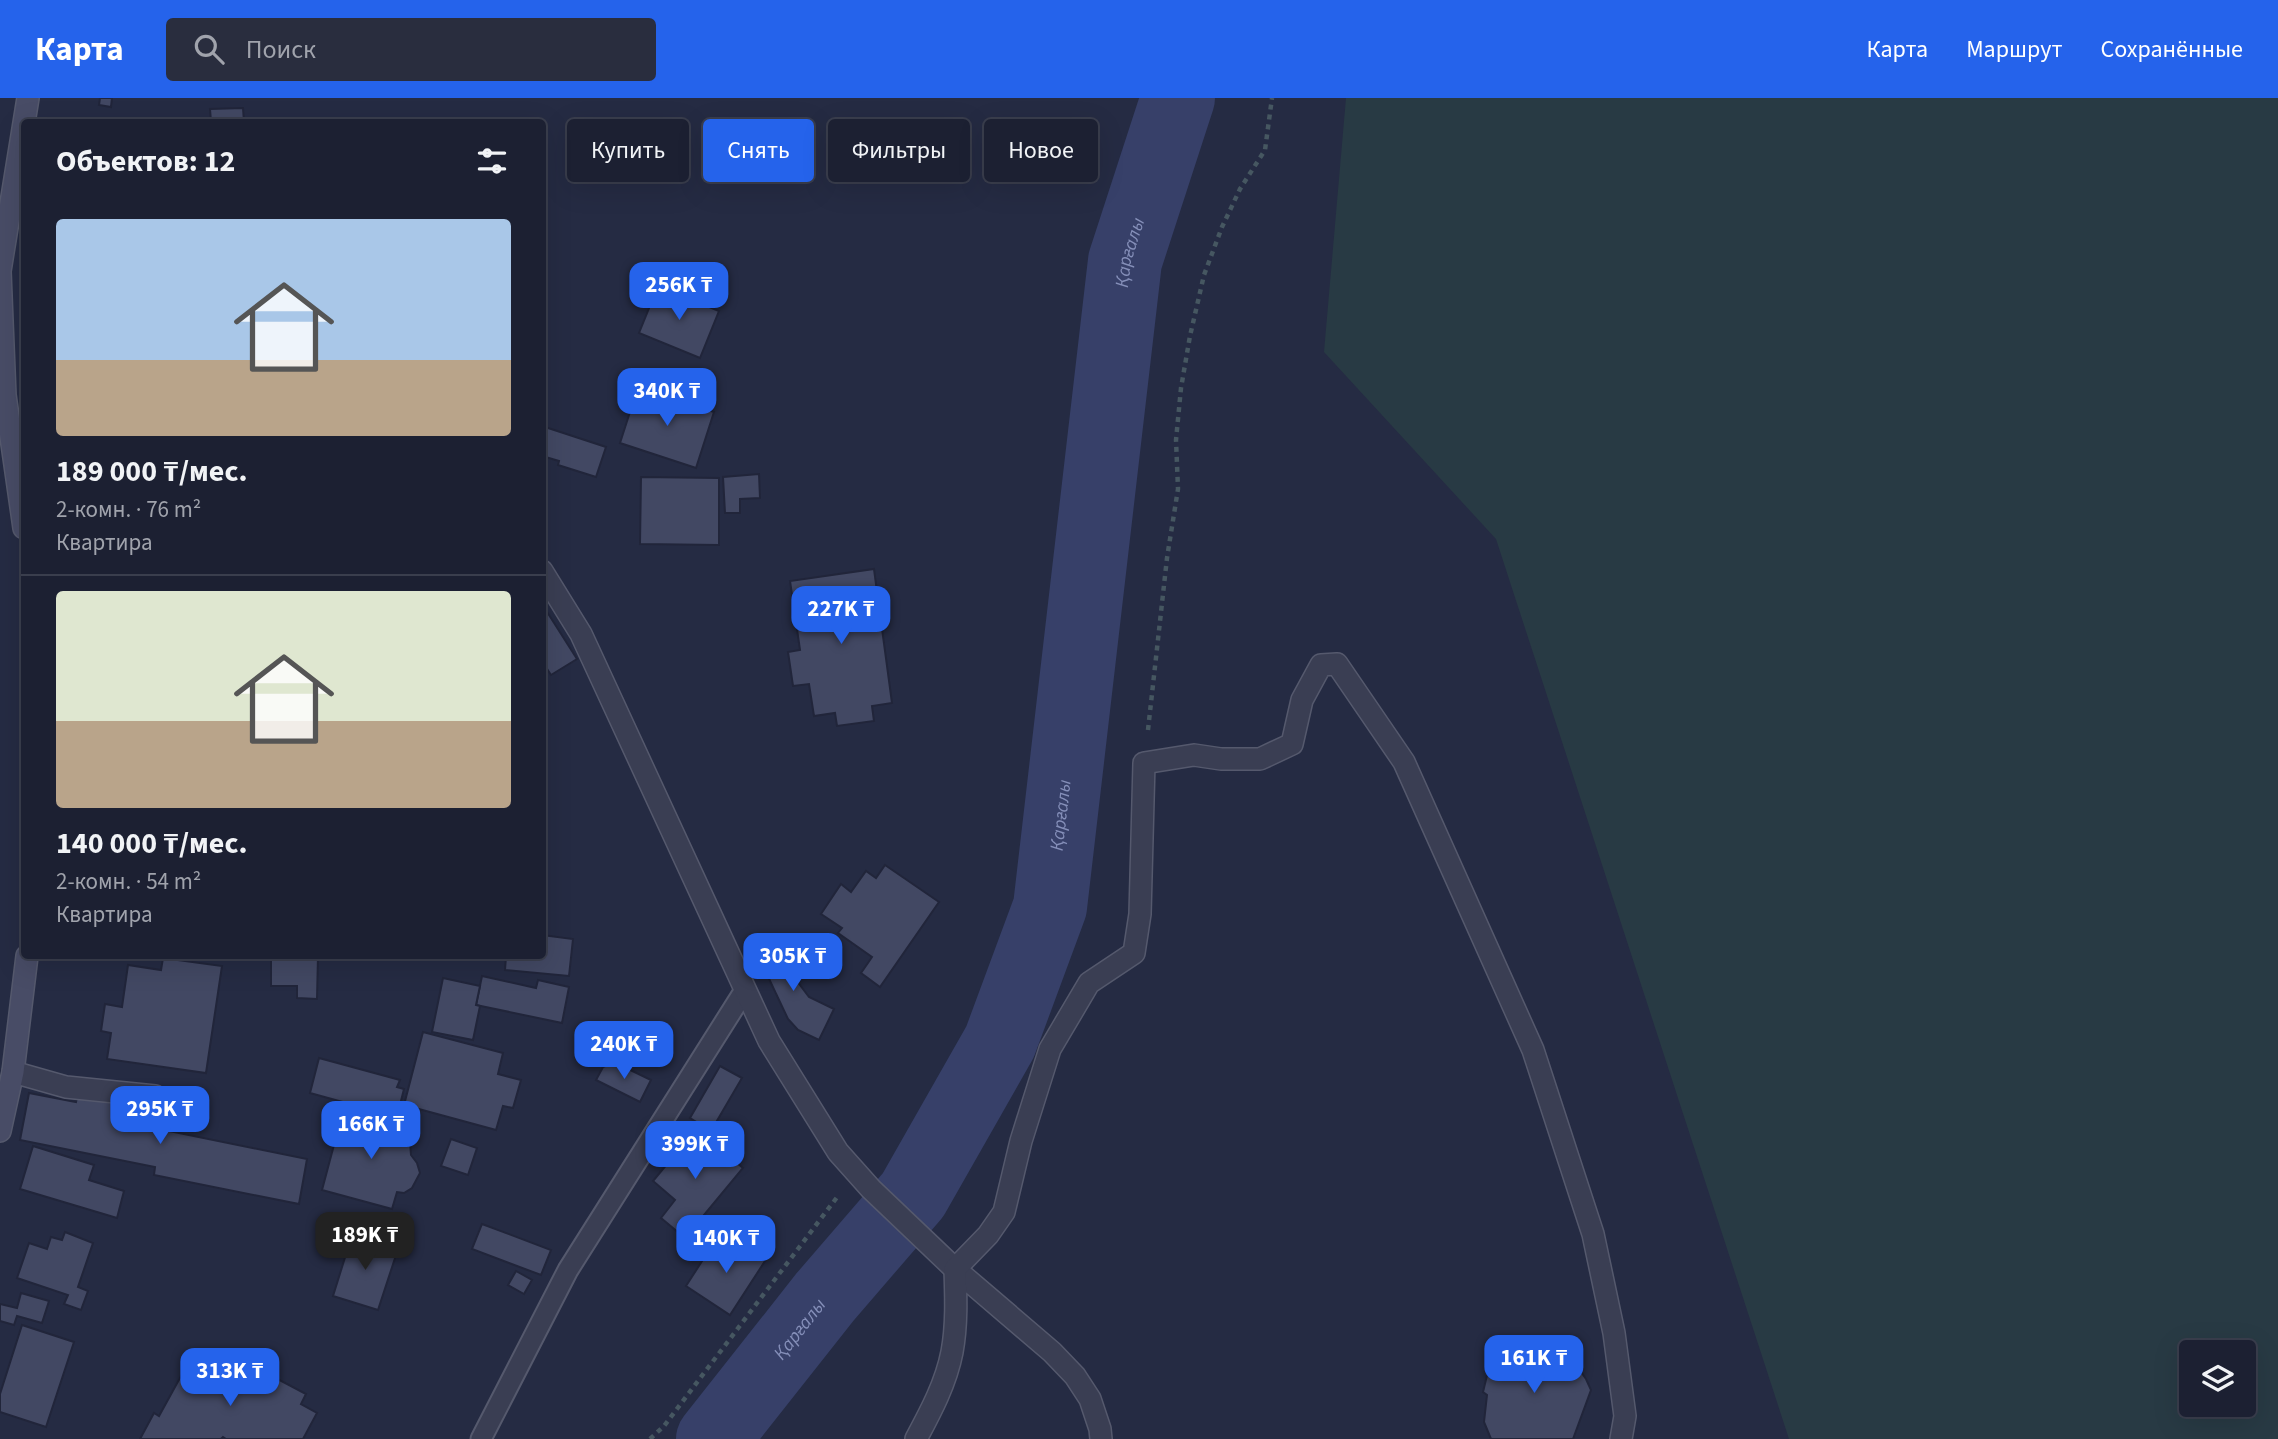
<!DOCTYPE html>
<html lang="ru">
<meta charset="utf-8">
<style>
:root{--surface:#1c2032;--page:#292d3e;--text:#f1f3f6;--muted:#a0a3ac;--line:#3a3e4d;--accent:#2563eb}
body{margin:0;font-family:"Source Sans 3",sans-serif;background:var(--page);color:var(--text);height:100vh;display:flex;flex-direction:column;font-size:26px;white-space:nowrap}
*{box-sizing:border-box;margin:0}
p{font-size:23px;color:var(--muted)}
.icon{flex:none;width:38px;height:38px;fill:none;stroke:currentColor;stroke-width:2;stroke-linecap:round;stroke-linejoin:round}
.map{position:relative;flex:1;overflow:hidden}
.side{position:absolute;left:21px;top:21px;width:525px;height:840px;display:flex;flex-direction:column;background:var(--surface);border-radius:7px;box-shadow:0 7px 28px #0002,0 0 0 2px var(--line)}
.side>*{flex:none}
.top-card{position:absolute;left:567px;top:21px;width:665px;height:63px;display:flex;gap:14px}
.controls{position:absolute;left:2179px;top:1242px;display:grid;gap:14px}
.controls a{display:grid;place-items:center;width:77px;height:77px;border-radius:7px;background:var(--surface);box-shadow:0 7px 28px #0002,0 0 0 2px var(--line);font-size:35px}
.price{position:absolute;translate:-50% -60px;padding:0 16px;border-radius:14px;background:var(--accent);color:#fff;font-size:23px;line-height:46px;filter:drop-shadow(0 2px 4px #0008)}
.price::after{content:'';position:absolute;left:50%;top:42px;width:21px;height:16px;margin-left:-10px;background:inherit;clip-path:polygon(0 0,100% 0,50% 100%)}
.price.active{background:#222;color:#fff}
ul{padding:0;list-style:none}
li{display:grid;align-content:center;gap:14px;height:371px;padding:0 35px}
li+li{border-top:2px solid var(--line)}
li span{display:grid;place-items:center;height:217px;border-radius:7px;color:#555}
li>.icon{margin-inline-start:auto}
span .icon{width:126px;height:126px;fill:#fffc;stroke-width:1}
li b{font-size:30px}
h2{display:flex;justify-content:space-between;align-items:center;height:84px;padding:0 35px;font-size:30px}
.pill{padding:0 24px;border-radius:7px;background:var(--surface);box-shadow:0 7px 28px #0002,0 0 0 2px var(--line);font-size:24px;line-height:63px}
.pill.active{background:var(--accent);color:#fff}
header{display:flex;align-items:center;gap:42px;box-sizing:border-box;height:98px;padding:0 35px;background:var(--accent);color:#fff}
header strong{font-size:33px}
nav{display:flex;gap:38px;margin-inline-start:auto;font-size:24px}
.search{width:490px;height:63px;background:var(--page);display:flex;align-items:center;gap:18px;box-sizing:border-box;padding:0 24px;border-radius:7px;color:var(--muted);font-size:26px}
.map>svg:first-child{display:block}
.green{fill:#283a44;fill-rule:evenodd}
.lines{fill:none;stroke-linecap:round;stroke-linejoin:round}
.river{stroke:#374069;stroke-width:74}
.building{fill:#424863;stroke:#21253a;stroke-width:2}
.lane-casing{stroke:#55596d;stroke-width:23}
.street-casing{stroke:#55596d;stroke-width:24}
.secondary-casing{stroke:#55596d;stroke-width:24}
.path{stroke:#465761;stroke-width:4.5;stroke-dasharray:5 5;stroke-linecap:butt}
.lane{stroke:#3a3e53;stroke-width:19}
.street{stroke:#3a3e53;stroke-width:21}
.secondary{stroke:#484c66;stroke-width:21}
.labels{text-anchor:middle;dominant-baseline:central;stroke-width:5;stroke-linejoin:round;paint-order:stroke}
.water-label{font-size:19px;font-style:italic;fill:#858fb9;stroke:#1f2338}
</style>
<header>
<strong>Карта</strong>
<div class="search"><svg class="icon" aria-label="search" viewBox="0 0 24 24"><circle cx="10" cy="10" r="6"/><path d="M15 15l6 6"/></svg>Поиск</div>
<nav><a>Карта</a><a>Маршрут</a><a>Сохранённые</a></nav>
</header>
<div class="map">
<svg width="2278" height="1341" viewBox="0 0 2278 1341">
<rect width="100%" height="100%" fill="#252b43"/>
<path class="green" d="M1346,0H2278V1341H1789L1496,441L1324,254ZM2191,1255H2244V1307H2191Z"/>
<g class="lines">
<path class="river" id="s1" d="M713,1341L825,1199L913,1097L1000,944L1050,809L1125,163L1178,0"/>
</g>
<g class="building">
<polygon points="100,0 112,0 111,9 99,7"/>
<polygon points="243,10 244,24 211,24 210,11"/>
<polygon points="658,188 719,213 700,260 639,235"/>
<polygon points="638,289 714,314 696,370 620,345"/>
<polygon points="542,328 606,349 596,379 558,367 559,363 542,358"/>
<polygon points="759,376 760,400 740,401 740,415 725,415 723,379"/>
<polygon points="641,379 719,380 719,447 640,446"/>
<polygon points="874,471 892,605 872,608 874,623 837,628 835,615 814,618 809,586 793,588 788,554 800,552 790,483"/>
<polygon points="542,506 577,561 551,577 542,563"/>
<polygon points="885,767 939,804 880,889 861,875 872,859 838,835 842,830 821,816 841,786 851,794 866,773 876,780"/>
<polygon points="542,837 573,841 569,878 505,872 506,858 542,858"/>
<polygon points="776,840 797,883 809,899 834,911 819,942 798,932 788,921 755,851"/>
<polygon points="271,858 318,858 317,901 297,900 297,888 271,888"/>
<polygon points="163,860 222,868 206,975 107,961 111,935 101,933 105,906 122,909 128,867 161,872"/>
<polygon points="482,878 536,890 538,882 569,889 562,925 476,907"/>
<polygon points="443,880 480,888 476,907 480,908 473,942 432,934"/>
<polygon points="423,934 503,955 498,976 521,982 513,1010 503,1008 496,1032 404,1007"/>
<polygon points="319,960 400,982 397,989 404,991 397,1019 310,995"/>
<polygon points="610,966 620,967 651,982 640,1004 596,982 603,969"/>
<polygon points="720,968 742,980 711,1033 690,1020"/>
<polygon points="29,995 76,1004 78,995 173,1014 169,1033 307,1061 299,1106 154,1077 155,1069 20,1042"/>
<polygon points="343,1013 409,1031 411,1057 417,1065 420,1075 412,1090 404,1095 397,1094 392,1111 322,1092"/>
<polygon points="696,1031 743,1070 685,1140 661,1120 675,1102 653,1083"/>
<polygon points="451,1041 477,1050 468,1077 441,1068"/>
<polygon points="33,1048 94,1067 89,1082 124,1093 117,1120 20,1091"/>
<polygon points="482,1126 551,1152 541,1177 472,1151"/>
<polygon points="65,1134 93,1145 78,1189 88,1193 81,1212 64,1206 68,1197 17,1180 29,1145 47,1151 51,1139 62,1142"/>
<polygon points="352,1137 398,1151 378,1212 333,1198"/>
<polygon points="740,1142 767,1160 730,1217 686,1188 713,1146 730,1158"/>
<polygon points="516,1173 532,1182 524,1196 508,1187"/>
<polygon points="21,1195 49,1203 42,1225 17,1218 14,1227 0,1223 0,1206 17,1210"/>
<polygon points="22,1227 74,1244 46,1329 0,1314 0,1296"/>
<polygon points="1504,1242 1562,1257 1579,1271 1586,1281 1591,1292 1573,1341 1491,1341 1484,1324 1487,1297 1483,1294 1489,1269 1496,1271"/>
<polygon points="192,1258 245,1287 255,1269 306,1296 301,1306 317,1315 303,1341 226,1341 223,1339 221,1341 140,1341 154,1315 159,1318"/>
</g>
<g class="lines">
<defs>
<polyline id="lane" points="481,1341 568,1172 745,892"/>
<g id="street">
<polyline points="542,473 581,536 769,943 838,1054 871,1091 955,1171 1052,1254 1075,1278 1090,1301 1100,1331 1101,1341"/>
<polyline points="13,974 66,989 155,998"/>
<path d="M916,1341C931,1313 946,1285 952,1254C957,1227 956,1199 955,1171L988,1137L1004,1114L1021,1043L1050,951L1089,885L1134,855L1140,816L1144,665L1194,657L1221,661H1260L1292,646L1302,602L1321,567L1337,566L1404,664L1533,952L1593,1136L1614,1235L1625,1318L1621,1341"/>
</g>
<g id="secondary">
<polyline points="24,430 5,297 0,173 28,0"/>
<polyline points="0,1033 13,974 27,858"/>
</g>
</defs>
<use href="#lane" class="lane-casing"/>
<use href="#street" class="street-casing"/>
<use href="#secondary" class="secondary-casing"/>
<g class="path">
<polyline points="1148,632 1167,460 1178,391 1176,342 1181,290 1190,238 1204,177 1222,129 1240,91 1265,52 1272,0"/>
<polyline points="650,1341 664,1328 838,1098"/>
</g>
<use href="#lane" class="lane"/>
<use href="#street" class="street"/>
<use href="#secondary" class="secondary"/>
</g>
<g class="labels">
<g class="water-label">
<text stroke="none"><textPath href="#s1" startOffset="1295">Қарғалы</textPath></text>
<text stroke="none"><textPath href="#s1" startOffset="728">Қарғалы</textPath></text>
<text stroke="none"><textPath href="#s1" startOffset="140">Қарғалы</textPath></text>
</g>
</g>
</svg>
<div class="controls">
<a><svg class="icon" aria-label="layers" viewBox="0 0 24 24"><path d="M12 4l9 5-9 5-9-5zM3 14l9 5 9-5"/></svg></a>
</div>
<b class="price" style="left:679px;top:224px">256K ₸</b>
<b class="price" style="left:667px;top:330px">340K ₸</b>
<b class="price" style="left:841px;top:548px">227K ₸</b>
<b class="price" style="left:793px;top:895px">305K ₸</b>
<b class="price" style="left:624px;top:983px">240K ₸</b>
<b class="price" style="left:160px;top:1048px">295K ₸</b>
<b class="price" style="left:371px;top:1063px">166K ₸</b>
<b class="price" style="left:695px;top:1083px">399K ₸</b>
<b class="price active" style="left:365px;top:1174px">189K ₸</b>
<b class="price" style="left:726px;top:1177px">140K ₸</b>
<b class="price" style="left:1534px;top:1297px">161K ₸</b>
<b class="price" style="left:230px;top:1310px">313K ₸</b>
<div class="top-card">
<a class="pill">Купить</a>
<a class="pill active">Снять</a>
<a class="pill">Фильтры</a>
<a class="pill">Новое</a>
</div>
<section class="side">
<h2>Объектов: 12<svg class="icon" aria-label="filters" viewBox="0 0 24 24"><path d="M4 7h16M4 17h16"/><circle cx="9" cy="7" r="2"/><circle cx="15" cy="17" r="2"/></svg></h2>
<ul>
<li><span style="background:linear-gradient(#a9c7e8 65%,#b9a48a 0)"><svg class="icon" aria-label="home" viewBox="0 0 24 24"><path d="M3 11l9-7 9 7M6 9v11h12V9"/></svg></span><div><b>189 000 ₸/мес.</b><p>2-комн. · 76 m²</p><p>Квартира</p></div></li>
<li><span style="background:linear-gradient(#dfe7d0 60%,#b9a48a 0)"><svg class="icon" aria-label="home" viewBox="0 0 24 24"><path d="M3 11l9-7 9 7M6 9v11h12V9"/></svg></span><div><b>140 000 ₸/мес.</b><p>2-комн. · 54 m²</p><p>Квартира</p></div></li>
</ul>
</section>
</div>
